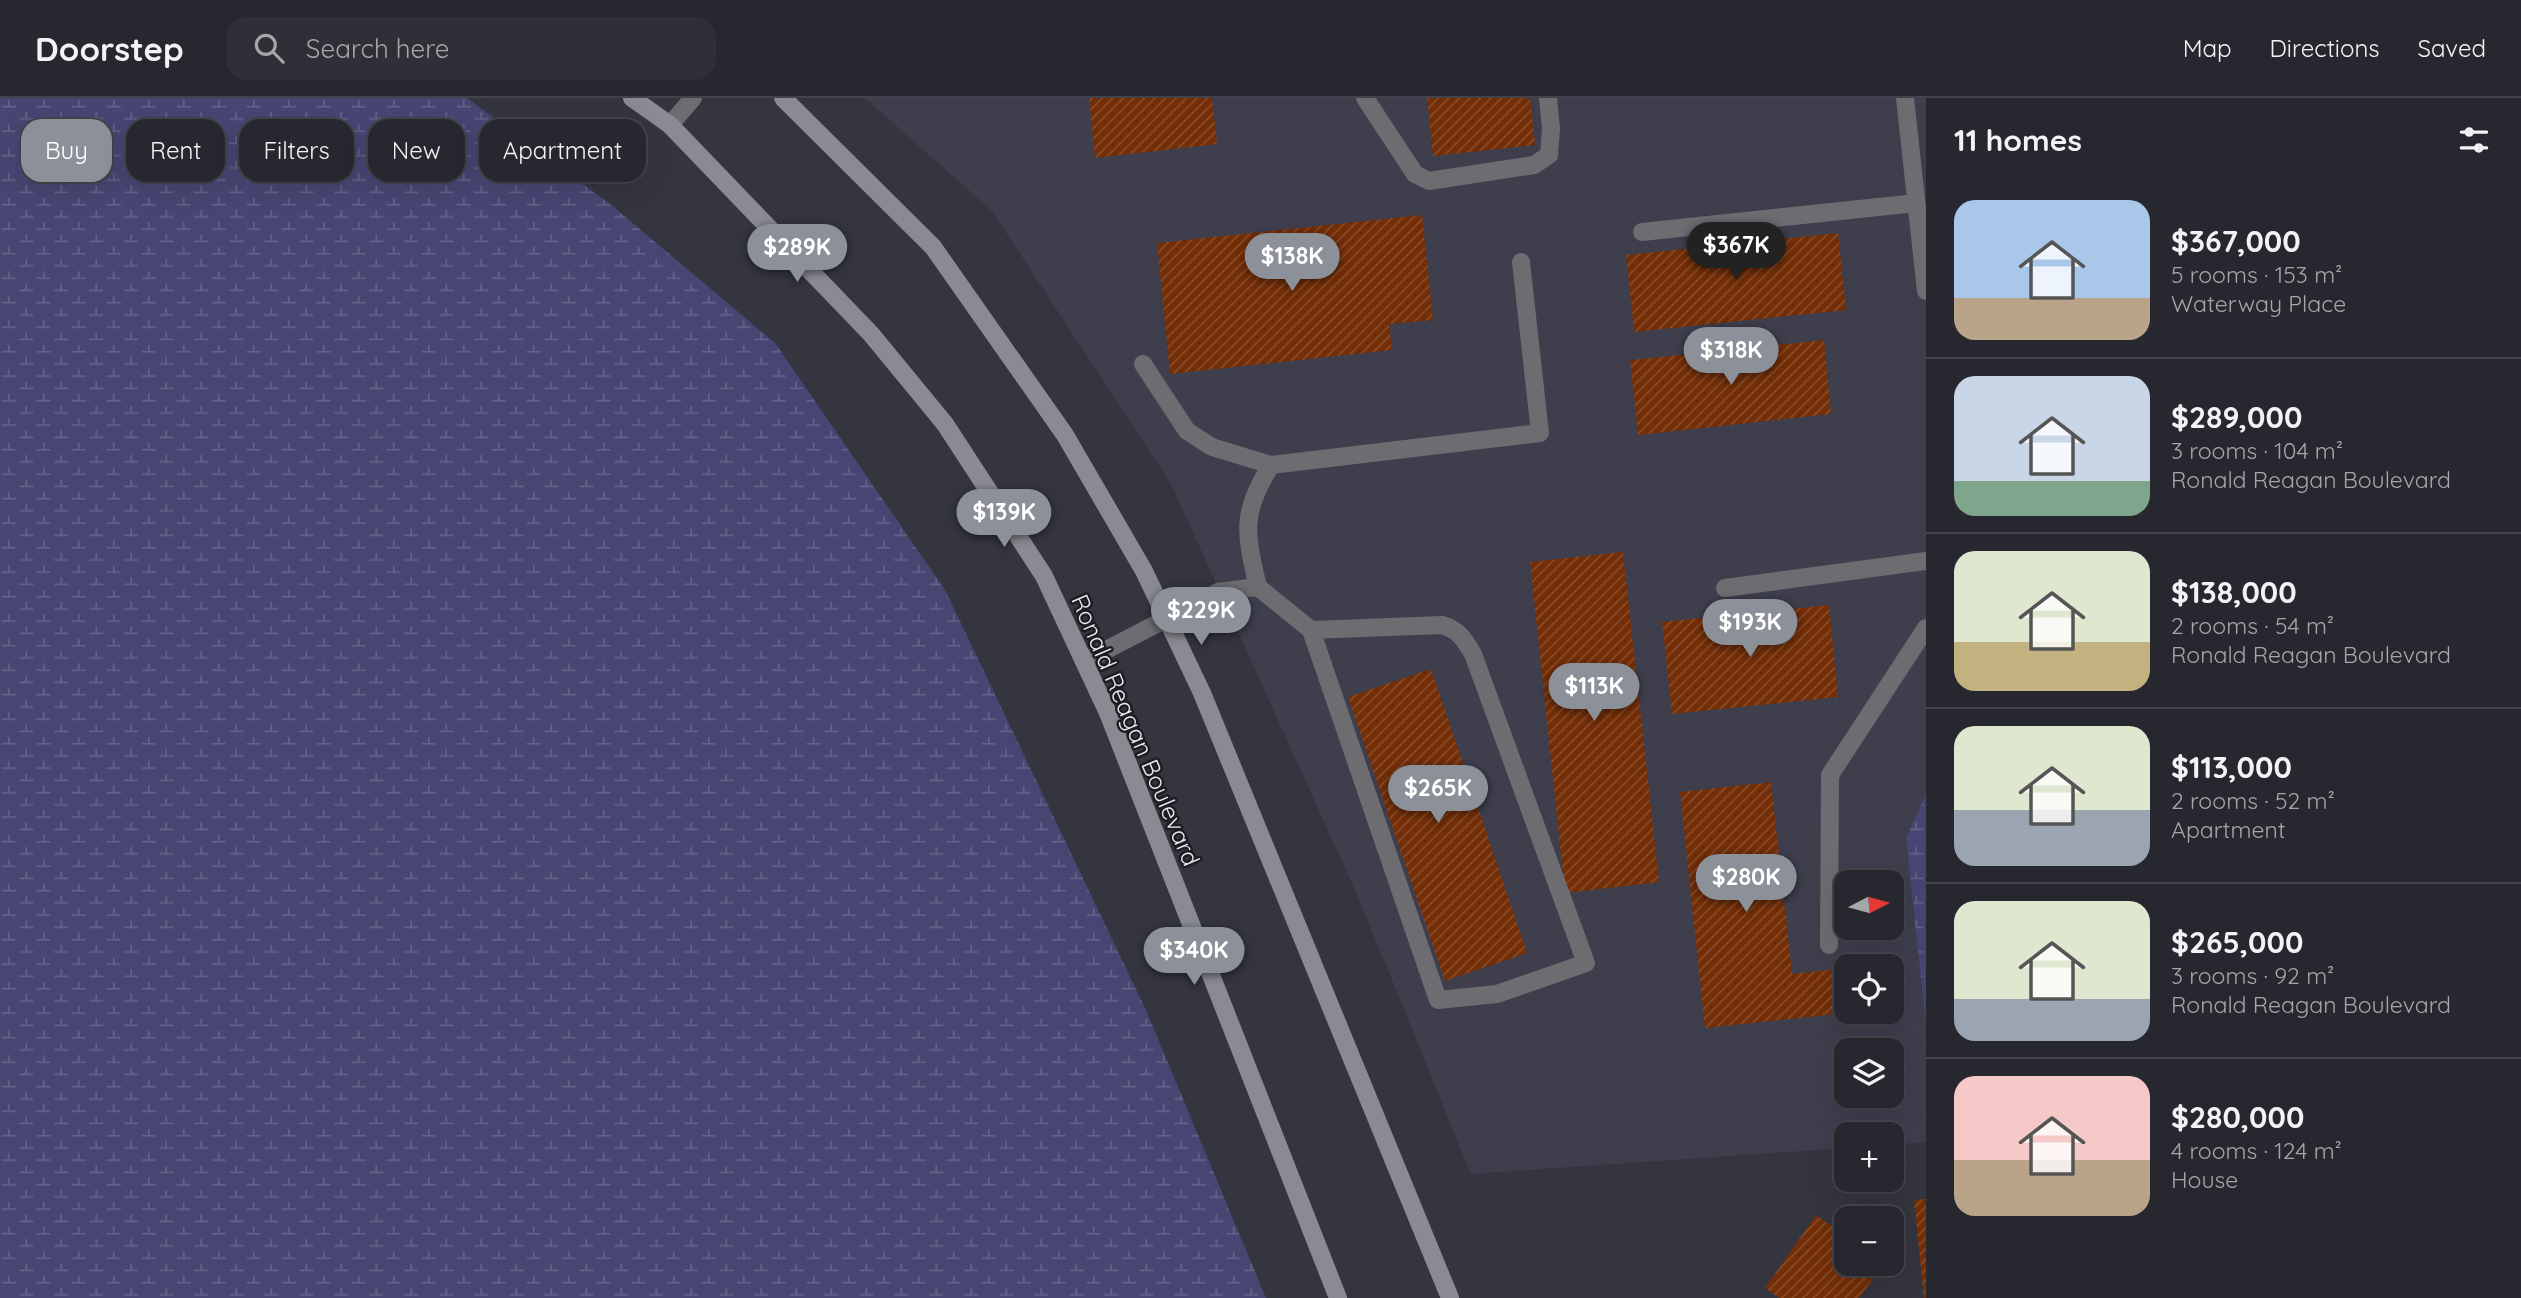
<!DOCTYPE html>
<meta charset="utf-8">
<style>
:root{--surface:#27282f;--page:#2f3037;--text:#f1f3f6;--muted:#a4a6aa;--line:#43444b;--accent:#8c9099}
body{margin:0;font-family:Quicksand,sans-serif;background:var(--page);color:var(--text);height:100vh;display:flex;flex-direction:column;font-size:26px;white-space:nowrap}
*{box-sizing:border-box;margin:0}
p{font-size:23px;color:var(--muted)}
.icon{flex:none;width:38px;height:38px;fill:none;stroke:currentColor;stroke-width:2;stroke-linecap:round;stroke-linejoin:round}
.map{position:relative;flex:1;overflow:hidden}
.side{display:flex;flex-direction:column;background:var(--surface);width:595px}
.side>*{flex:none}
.banner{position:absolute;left:21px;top:21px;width:665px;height:63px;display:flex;gap:14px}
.needle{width:46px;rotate:84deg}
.tools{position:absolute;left:1834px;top:772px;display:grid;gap:14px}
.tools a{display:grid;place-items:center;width:70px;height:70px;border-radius:14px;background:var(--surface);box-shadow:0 7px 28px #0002,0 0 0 2px var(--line);font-size:35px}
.price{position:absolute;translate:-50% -60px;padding:0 16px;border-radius:24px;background:var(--accent);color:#fff;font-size:23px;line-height:46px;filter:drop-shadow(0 2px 4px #0008)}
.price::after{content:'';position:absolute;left:50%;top:42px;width:21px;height:16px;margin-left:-10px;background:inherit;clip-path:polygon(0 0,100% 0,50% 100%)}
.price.selected{background:#222;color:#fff}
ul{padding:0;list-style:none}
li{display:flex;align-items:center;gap:21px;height:175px;padding:0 28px}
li+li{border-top:2px solid var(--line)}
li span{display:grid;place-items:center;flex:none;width:196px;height:140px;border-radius:21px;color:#555}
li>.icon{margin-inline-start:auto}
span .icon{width:84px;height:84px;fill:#fffc;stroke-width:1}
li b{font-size:30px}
h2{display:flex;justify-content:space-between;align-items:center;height:84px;padding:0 28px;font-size:30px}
.tag{padding:0 24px;border-radius:21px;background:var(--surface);box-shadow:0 7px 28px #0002,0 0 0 2px var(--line);font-size:24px;line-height:63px}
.tag.selected{background:var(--accent);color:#fff}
header{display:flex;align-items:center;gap:42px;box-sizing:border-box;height:98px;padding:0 35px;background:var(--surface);border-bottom:2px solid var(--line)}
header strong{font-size:33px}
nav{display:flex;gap:38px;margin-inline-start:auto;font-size:24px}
.search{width:490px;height:63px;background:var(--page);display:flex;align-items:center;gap:18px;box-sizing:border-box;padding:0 24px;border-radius:21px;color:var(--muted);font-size:26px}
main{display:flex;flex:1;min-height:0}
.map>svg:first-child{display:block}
.built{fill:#3e3e4d;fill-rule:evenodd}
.wetland{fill:url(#wetland-marsh)}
.building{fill:url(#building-hatch)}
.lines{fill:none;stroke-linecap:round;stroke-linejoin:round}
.lane{stroke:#6c6c71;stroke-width:18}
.street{stroke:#6c6c71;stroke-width:18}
.secondary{stroke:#898a92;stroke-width:18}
.labels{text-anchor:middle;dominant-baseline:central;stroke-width:5;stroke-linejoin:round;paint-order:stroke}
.street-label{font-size:24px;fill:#e9e9f0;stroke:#1d1d21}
</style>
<header>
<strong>Doorstep</strong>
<div class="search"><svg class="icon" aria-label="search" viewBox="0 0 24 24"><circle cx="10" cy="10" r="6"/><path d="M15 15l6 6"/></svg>Search here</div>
<nav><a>Map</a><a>Directions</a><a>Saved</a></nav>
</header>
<main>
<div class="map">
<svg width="1926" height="1200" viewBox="0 0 1926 1200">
<defs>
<pattern id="wetland-marsh" width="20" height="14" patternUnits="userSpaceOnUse" patternTransform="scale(1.75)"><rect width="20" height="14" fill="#474673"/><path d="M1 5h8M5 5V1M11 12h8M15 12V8" fill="none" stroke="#626187"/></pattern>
<pattern id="building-hatch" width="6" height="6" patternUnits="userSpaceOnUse" patternTransform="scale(1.75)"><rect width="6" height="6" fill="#732e06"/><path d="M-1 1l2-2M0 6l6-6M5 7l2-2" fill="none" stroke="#874c2b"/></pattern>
</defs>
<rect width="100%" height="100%" fill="#34353f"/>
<path class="built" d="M865,0H1926V696L1906,740L1926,928V1044L1892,1047V1036H1846V1050L1471,1076L1359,801L1171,386L992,113ZM1846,784H1892V830H1846ZM1846,868H1892V914H1846ZM1846,952H1892V998H1846Z"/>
<g class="wetland">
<polygon points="0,0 467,0 610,106 775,245 945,492 1146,912 1266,1200 0,1200"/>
<polygon points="1926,696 1926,928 1906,740"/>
</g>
<g class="building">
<polygon points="1089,0 1212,0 1217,46 1095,60"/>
<polygon points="1427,0 1530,0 1535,47 1433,58"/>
<polygon points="1422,117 1433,222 1389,226 1392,252 1170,276 1157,145"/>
<polygon points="1838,135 1846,212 1634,234 1626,157"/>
<polygon points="1824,242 1831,316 1638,337 1630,262"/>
<polygon points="1623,454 1659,784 1565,795 1530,464"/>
<polygon points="1829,507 1838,599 1672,616 1662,524"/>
<polygon points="1431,571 1527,855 1445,883 1348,599"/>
<polygon points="1771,684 1792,876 1846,870 1846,915 1705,930 1680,694"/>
<polygon points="1926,1101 1926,1200 1924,1200 1914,1102"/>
<polygon points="1816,1117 1846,1139 1846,1166 1884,1166 1859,1200 1779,1200 1765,1190"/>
</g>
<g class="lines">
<g class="lane">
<polyline points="1365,0 1415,76 1429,83 1534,67 1549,57 1551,30 1548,0"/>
<polyline points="1642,134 1916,105"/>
<polyline points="1143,266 1187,333 1212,349 1271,367"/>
<path d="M1258,489C1245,433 1241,417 1271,367L1540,335L1521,164"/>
<polyline points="1725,490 1926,463"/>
<path d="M1085,563L1218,494L1258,489L1311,532L1438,902L1497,896L1586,865L1473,556C1464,541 1459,532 1442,527L1311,532"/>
<polyline points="1829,847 1830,677 1926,530"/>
</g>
<g class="street">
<polyline points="1905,0 1926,193"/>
<polyline points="670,27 693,0"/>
</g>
<g class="secondary">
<polyline points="632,0 670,27 871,236 945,326 1044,478 1108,615 1338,1200"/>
<polyline points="783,0 933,149 1065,337 1144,473 1202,595 1450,1200"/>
</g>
</g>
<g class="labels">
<g class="street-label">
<text transform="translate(1136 632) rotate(67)">Ronald Reagan Boulevard</text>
</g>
</g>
</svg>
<div class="tools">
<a><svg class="needle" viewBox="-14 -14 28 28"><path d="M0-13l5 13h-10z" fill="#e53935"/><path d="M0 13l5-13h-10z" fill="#a4a6aa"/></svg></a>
<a><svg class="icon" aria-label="locate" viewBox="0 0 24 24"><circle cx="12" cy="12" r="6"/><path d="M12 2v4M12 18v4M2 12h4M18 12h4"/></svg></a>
<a><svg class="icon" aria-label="layers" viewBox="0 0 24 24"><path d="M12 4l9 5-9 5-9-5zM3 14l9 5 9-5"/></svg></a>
<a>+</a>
<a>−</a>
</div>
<b class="price selected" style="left:1736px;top:184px">$367K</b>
<b class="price" style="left:797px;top:186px">$289K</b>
<b class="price" style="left:1292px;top:195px">$138K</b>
<b class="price" style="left:1731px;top:289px">$318K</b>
<b class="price" style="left:1004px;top:451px">$139K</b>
<b class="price" style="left:1201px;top:549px">$229K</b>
<b class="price" style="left:1750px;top:561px">$193K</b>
<b class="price" style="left:1594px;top:625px">$113K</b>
<b class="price" style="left:1438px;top:727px">$265K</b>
<b class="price" style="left:1746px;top:816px">$280K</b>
<b class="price" style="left:1194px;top:889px">$340K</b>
<div class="banner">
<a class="tag selected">Buy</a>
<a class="tag">Rent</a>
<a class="tag">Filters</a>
<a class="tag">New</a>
<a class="tag">Apartment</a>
</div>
</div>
<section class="side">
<h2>11 homes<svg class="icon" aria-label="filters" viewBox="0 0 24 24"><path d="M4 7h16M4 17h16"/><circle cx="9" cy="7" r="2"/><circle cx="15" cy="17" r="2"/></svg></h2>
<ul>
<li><span style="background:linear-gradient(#a9c7e8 70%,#b9a48a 0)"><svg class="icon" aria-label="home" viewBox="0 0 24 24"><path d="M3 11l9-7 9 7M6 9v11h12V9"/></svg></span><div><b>$367,000</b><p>5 rooms · 153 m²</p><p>Waterway Place</p></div></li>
<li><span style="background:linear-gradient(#c9d6e8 75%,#7fa58c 0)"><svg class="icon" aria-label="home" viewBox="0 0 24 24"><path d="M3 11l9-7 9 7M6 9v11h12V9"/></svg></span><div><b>$289,000</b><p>3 rooms · 104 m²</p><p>Ronald Reagan Boulevard</p></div></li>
<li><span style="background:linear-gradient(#dfe7d0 65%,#c2b280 0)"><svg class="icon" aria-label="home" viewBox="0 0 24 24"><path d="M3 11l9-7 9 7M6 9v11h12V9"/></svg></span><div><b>$138,000</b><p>2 rooms · 54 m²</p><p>Ronald Reagan Boulevard</p></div></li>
<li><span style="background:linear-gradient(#dfe7d0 60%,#9aa5b1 0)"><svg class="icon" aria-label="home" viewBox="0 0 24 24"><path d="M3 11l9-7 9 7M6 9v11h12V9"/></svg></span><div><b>$113,000</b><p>2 rooms · 52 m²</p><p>Apartment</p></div></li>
<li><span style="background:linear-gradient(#dfe7d0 70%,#9aa5b1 0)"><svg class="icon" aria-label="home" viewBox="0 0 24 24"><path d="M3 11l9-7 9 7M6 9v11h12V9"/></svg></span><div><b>$265,000</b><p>3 rooms · 92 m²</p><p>Ronald Reagan Boulevard</p></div></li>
<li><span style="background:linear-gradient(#f6c9c9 60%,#b9a48a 0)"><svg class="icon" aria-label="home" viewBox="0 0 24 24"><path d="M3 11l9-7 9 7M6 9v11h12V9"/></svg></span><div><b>$280,000</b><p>4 rooms · 124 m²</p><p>House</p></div></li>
</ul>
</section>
</main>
